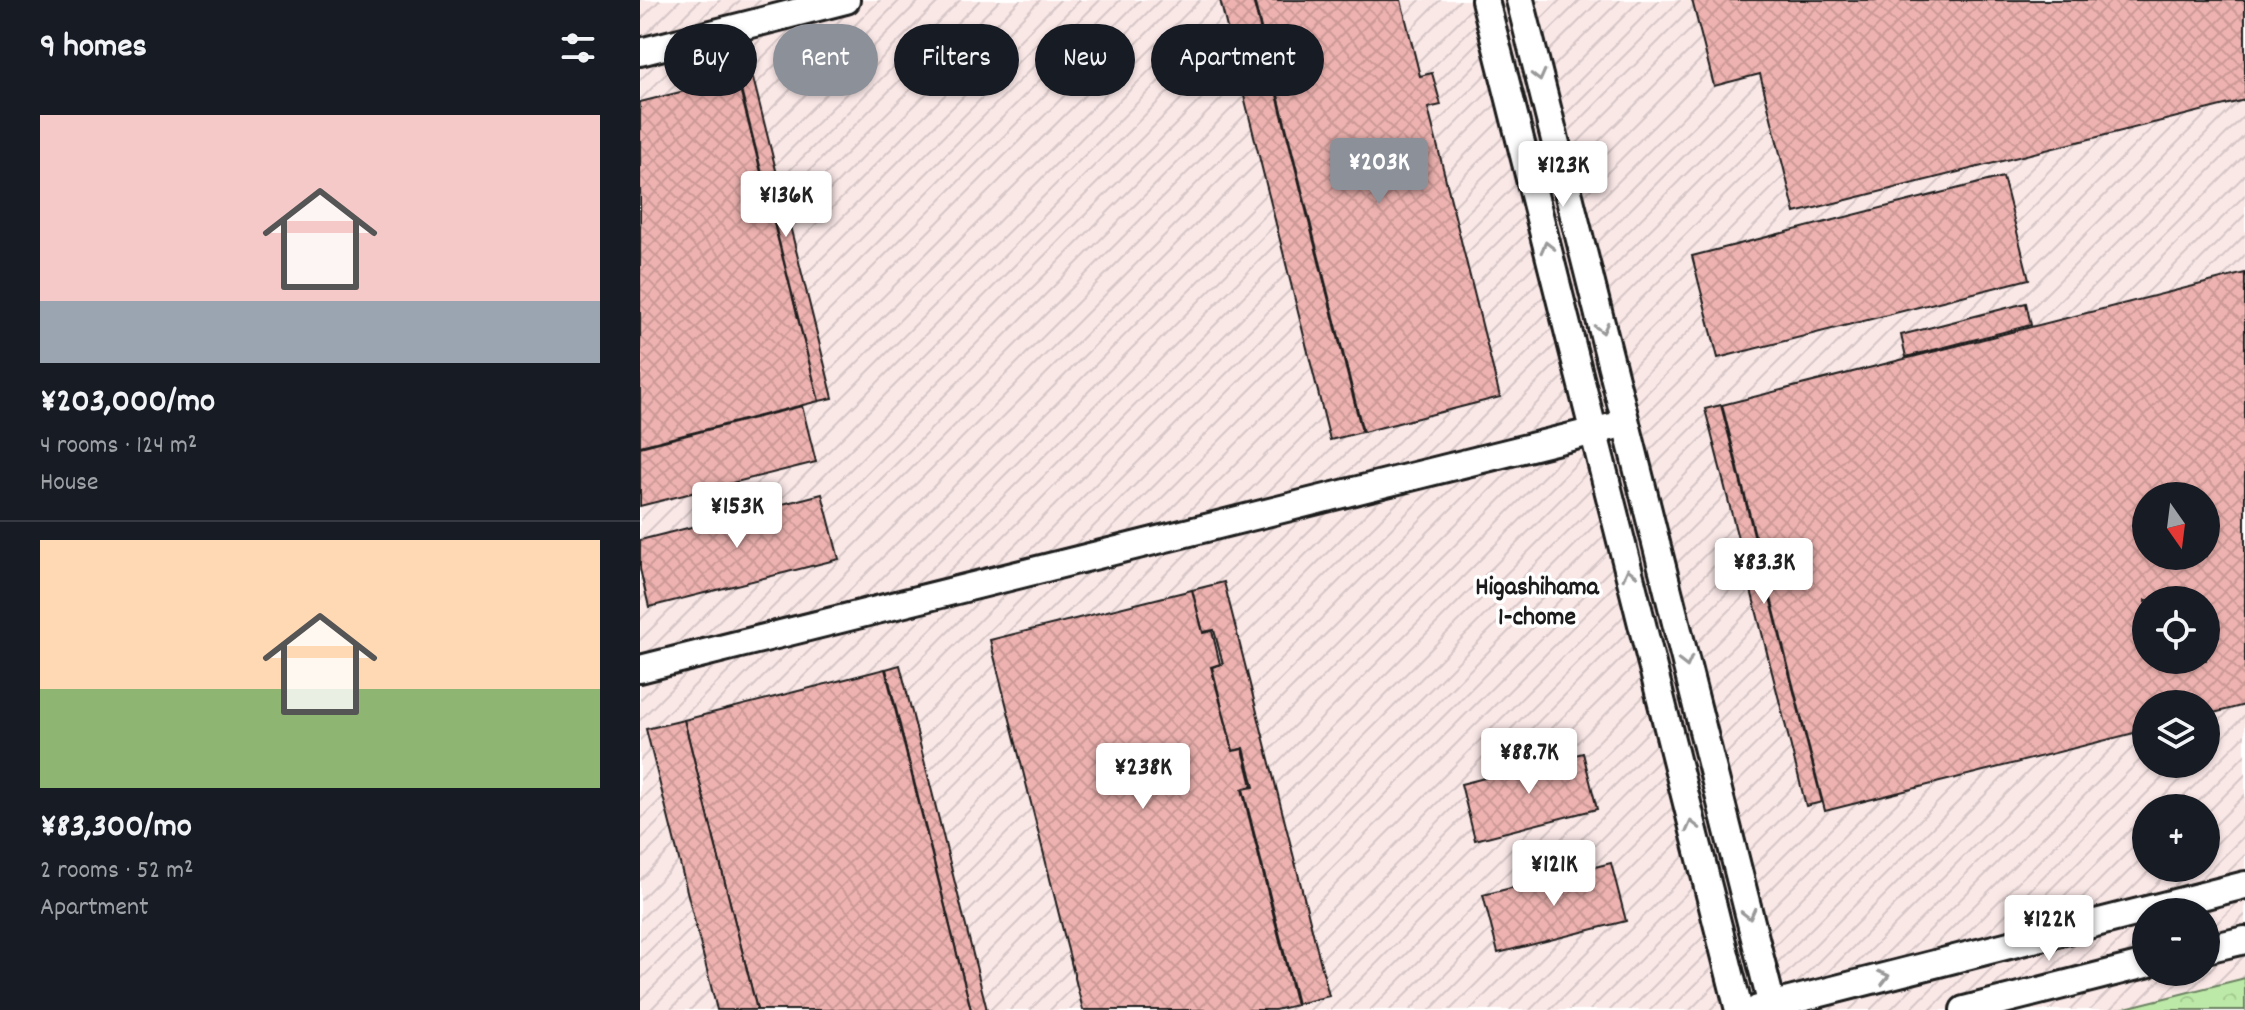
<!DOCTYPE html>
<meta charset="utf-8">
<style>
:root{--surface:#171b24;--page:#20242c;--text:#f1f3f6;--muted:#9ea1a6;--line:#363941;--accent:#8c9099}
body{margin:0;font-family:Dekko,sans-serif;background:var(--page);color:var(--text);height:100vh;display:flex;flex-direction:column;font-size:30px;white-space:nowrap}
*{box-sizing:border-box;margin:0}
p{font-size:26px;color:var(--muted)}
.icon{flex:none;width:44px;height:44px;fill:none;stroke:currentColor;stroke-width:2;stroke-linecap:round;stroke-linejoin:round}
.map{position:relative;flex:1;overflow:hidden}
.side{display:flex;flex-direction:column;background:var(--surface);width:640px}
.side>*{flex:none}
.hud{position:absolute;left:24px;top:24px;width:760px;height:72px;display:flex;gap:16px}
.needle{width:52px;rotate:166deg}
.controls{position:absolute;left:1492px;top:482px;display:grid;gap:16px}
.controls a{display:grid;place-items:center;width:88px;height:88px;border-radius:50%;background:var(--surface);box-shadow:0 2px 6px #0004;font-size:40px}
.price{position:absolute;translate:-50% -68px;padding:0 18px;border-radius:8px;background:#fff;color:#222;font-size:26px;line-height:52px;filter:drop-shadow(0 2px 4px #0008)}
.price::after{content:'';position:absolute;left:50%;top:48px;width:24px;height:18px;margin-left:-12px;background:inherit;clip-path:polygon(0 0,100% 0,50% 100%)}
.price.active{background:var(--accent);color:#fff}
ul{padding:0;list-style:none}
li{display:grid;align-content:center;gap:16px;height:424px;padding:0 40px}
li+li{border-top:2px solid var(--line)}
li span{display:grid;place-items:center;height:248px;border-radius:0px;color:#555}
li>.icon{margin-inline-start:auto}
span .icon{width:144px;height:144px;fill:#fffc;stroke-width:1}
li b{font-size:34px}
h2{display:flex;justify-content:space-between;align-items:center;height:96px;padding:0 40px;font-size:34px}
.chip{padding:0 28px;border-radius:36px;background:var(--surface);box-shadow:0 2px 6px #0004;font-size:28px;line-height:72px}
.chip.active{background:var(--accent);color:#fff}
main{display:flex;flex:1;min-height:0}
.map>svg:first-child{display:block}
.industrial{fill:url(#industrial-furrows);fill-rule:evenodd}
.park{fill:url(#park-crowns);stroke:#6c8262;stroke-width:2}
.building{fill:url(#building-cross-hatch);stroke:#1c1c1c;stroke-width:2;fill-rule:evenodd}
.lines{fill:none;stroke-linecap:round;stroke-linejoin:round}
.minor-casing{stroke:#1c1c1c;stroke-width:32}
.minor{stroke:#fff;stroke-width:26}
.oneway{stroke:#999}
.labels{text-anchor:middle;dominant-baseline:central;stroke-width:7;stroke-linejoin:round;paint-order:stroke}
.neighbourhood-label{font-size:26px;font-weight:bold;fill:#1c1c1c;stroke:#fff}
</style>
<main>
<section class="side">
<h2>9 homes<svg class="icon" aria-label="filters" viewBox="0 0 24 24"><path d="M4 7h16M4 17h16"/><circle cx="9" cy="7" r="2"/><circle cx="15" cy="17" r="2"/></svg></h2>
<ul>
<li><span style="background:linear-gradient(#f6c9c9 75%,#9aa5b1 0)"><svg class="icon" aria-label="home" viewBox="0 0 24 24"><path d="M3 11l9-7 9 7M6 9v11h12V9"/></svg></span><div><b>¥203,000/mo</b><p>4 rooms · 124 m²</p><p>House</p></div></li>
<li><span style="background:linear-gradient(#ffd9b3 60%,#8fb573 0)"><svg class="icon" aria-label="home" viewBox="0 0 24 24"><path d="M3 11l9-7 9 7M6 9v11h12V9"/></svg></span><div><b>¥83,300/mo</b><p>2 rooms · 52 m²</p><p>Apartment</p></div></li>
</ul>
</section>
<div class="map">
<svg width="1605" height="1010" viewBox="0 0 1605 1010">
<defs>
<pattern id="industrial-furrows" width="10" height="10" patternUnits="userSpaceOnUse" patternTransform="scale(2)"><rect width="10" height="10" fill="#fae8e7"/><path d="M-1 1l2-2M0 10L10 0M9 11l2-2" fill="none" stroke="#d6c6c6"/></pattern>
<pattern id="park-crowns" width="20" height="18" patternUnits="userSpaceOnUse" patternTransform="scale(2)"><rect width="20" height="18" fill="#bce9a7"/><path d="M2 6a3 3 0 1 1 6 0M12 15a3 3 0 1 1 6 0" fill="none" stroke="#a1c78f"/></pattern>
<pattern id="building-cross-hatch" width="8" height="8" patternUnits="userSpaceOnUse" patternTransform="scale(2)"><rect width="8" height="8" fill="#eeb3b0"/><path d="M0 0l8 8M0 8l8-8" fill="none" stroke="#cc9997"/></pattern>
</defs>
<rect width="100%" height="100%" fill="#fff"/>
<filter id="ink" filterUnits="userSpaceOnUse"><feTurbulence type="fractalNoise" baseFrequency=".0125" numOctaves="2"/><feDisplacementMap in="SourceGraphic" scale="16" xChannelSelector="R" yChannelSelector="G"/><feConvolveMatrix kernelMatrix="1 2 1 2 8 2 1 2 1" color-interpolation-filters="sRGB"/></filter>
<g filter="url(#ink)">
<path class="industrial" d="M0,0H1605V1010H0ZM1506,496H1566V556H1506ZM1506,600H1566V660H1506ZM1506,704H1566V764H1506ZM1506,808H1566V868H1506ZM1506,912H1566V972H1506Z"/>
<polygon class="park" points="1605,978 1605,1010 1477,1010"/>
<g class="building">
<polygon points="580,0 613,0 722,432 690,440"/>
<polygon points="614,0 761,0 780,76 792,73 801,105 788,108 860,397 723,432"/>
<polygon points="1052,0 1605,0 1605,100 1155,213 1120,74 1074,86"/>
<polygon points="97,78 179,401 0,446 0,102"/>
<polygon points="113,78 193,398 179,401 99,82"/>
<polygon points="1363,177 1389,279 1078,358 1052,256"/>
<path d="M1605,273V705L1566,715V704H1506V730L1185,811L1082,405ZM1506,496H1566V556H1506ZM1506,600H1566V660H1506Z"/>
<polygon points="1386,303 1391,325 1266,357 1261,335"/>
<polygon points="1081,405 1182,802 1166,806 1065,409"/>
<polygon points="162,406 176,462 0,506 0,447"/>
<polygon points="182,494 199,559 9,607 0,569 0,540"/>
<polygon points="584,582 689,996 657,1004 603,789 614,787 604,748 593,751 572,667 583,664 574,630 563,632 552,590"/>
<polygon points="552,590 563,633 572,631 580,664 571,667 593,751 603,749 612,786 602,789 656,1005 635,1010 443,1010 350,640"/>
<polygon points="260,665 347,1010 331,1010 246,669"/>
<polygon points="245,669 331,1010 117,1010 44,720"/>
<polygon points="44,720 117,1010 77,1010 6,729"/>
<polygon points="943,753 957,809 835,840 821,784"/>
<polygon points="971,863 986,921 858,953 843,895"/>
</g>
<g class="lines">
<defs>
<g id="minor">
<polyline points="845,0 1099,1010"/>
<polyline points="880,0 1133,1010"/>
<polyline points="0,52 206,0"/>
<polyline points="0,669 971,427"/>
<polyline points="1566,949 1605,940"/>
<polyline points="1118,1009 1605,885"/>
<polyline points="1324,1010 1506,964"/>
</g>
</defs>
<use href="#minor" class="minor-casing"/>
<use href="#minor" class="minor"/>
</g>
<defs><path id="oneway-chevron" d="M-2-3.5L2.5 0L-2 3.5" fill="none" stroke-width="1.6" stroke-linecap="round" stroke-linejoin="round" transform="scale(2)"/></defs>
<g class="oneway">
<use href="#oneway-chevron" transform="translate(899 76) rotate(76)"/>
<use href="#oneway-chevron" transform="translate(907 247) rotate(-104)"/>
<use href="#oneway-chevron" transform="translate(962 328) rotate(76)"/>
<use href="#oneway-chevron" transform="translate(989 574) rotate(-104)"/>
<use href="#oneway-chevron" transform="translate(1046 662) rotate(76)"/>
<use href="#oneway-chevron" transform="translate(1052 826) rotate(-104)"/>
<use href="#oneway-chevron" transform="translate(1109 914) rotate(76)"/>
<use href="#oneway-chevron" transform="translate(1244 977) rotate(-14)"/>
</g>
</g>
<g class="labels">
<g class="neighbourhood-label">
<text x="897" y="588">Higashihama<tspan x="897" dy="30">1-chome</tspan></text>
</g>
</g>
</svg>
<div class="controls">
<a><svg class="needle" viewBox="-14 -14 28 28"><path d="M0-13l5 13h-10z" fill="#e53935"/><path d="M0 13l5-13h-10z" fill="#9ea1a6"/></svg></a>
<a><svg class="icon" aria-label="locate" viewBox="0 0 24 24"><circle cx="12" cy="12" r="6"/><path d="M12 2v4M12 18v4M2 12h4M18 12h4"/></svg></a>
<a><svg class="icon" aria-label="layers" viewBox="0 0 24 24"><path d="M12 4l9 5-9 5-9-5zM3 14l9 5 9-5"/></svg></a>
<a>+</a>
<a>−</a>
</div>
<b class="price active" style="left:739px;top:206px">¥203K</b>
<b class="price" style="left:923px;top:209px">¥123K</b>
<b class="price" style="left:146px;top:239px">¥136K</b>
<b class="price" style="left:97px;top:550px">¥153K</b>
<b class="price" style="left:1124px;top:606px">¥83.3K</b>
<b class="price" style="left:889px;top:796px">¥88.7K</b>
<b class="price" style="left:503px;top:811px">¥238K</b>
<b class="price" style="left:914px;top:908px">¥121K</b>
<b class="price" style="left:1409px;top:963px">¥122K</b>
<div class="hud">
<a class="chip">Buy</a>
<a class="chip active">Rent</a>
<a class="chip">Filters</a>
<a class="chip">New</a>
<a class="chip">Apartment</a>
</div>
</div>
</main>
